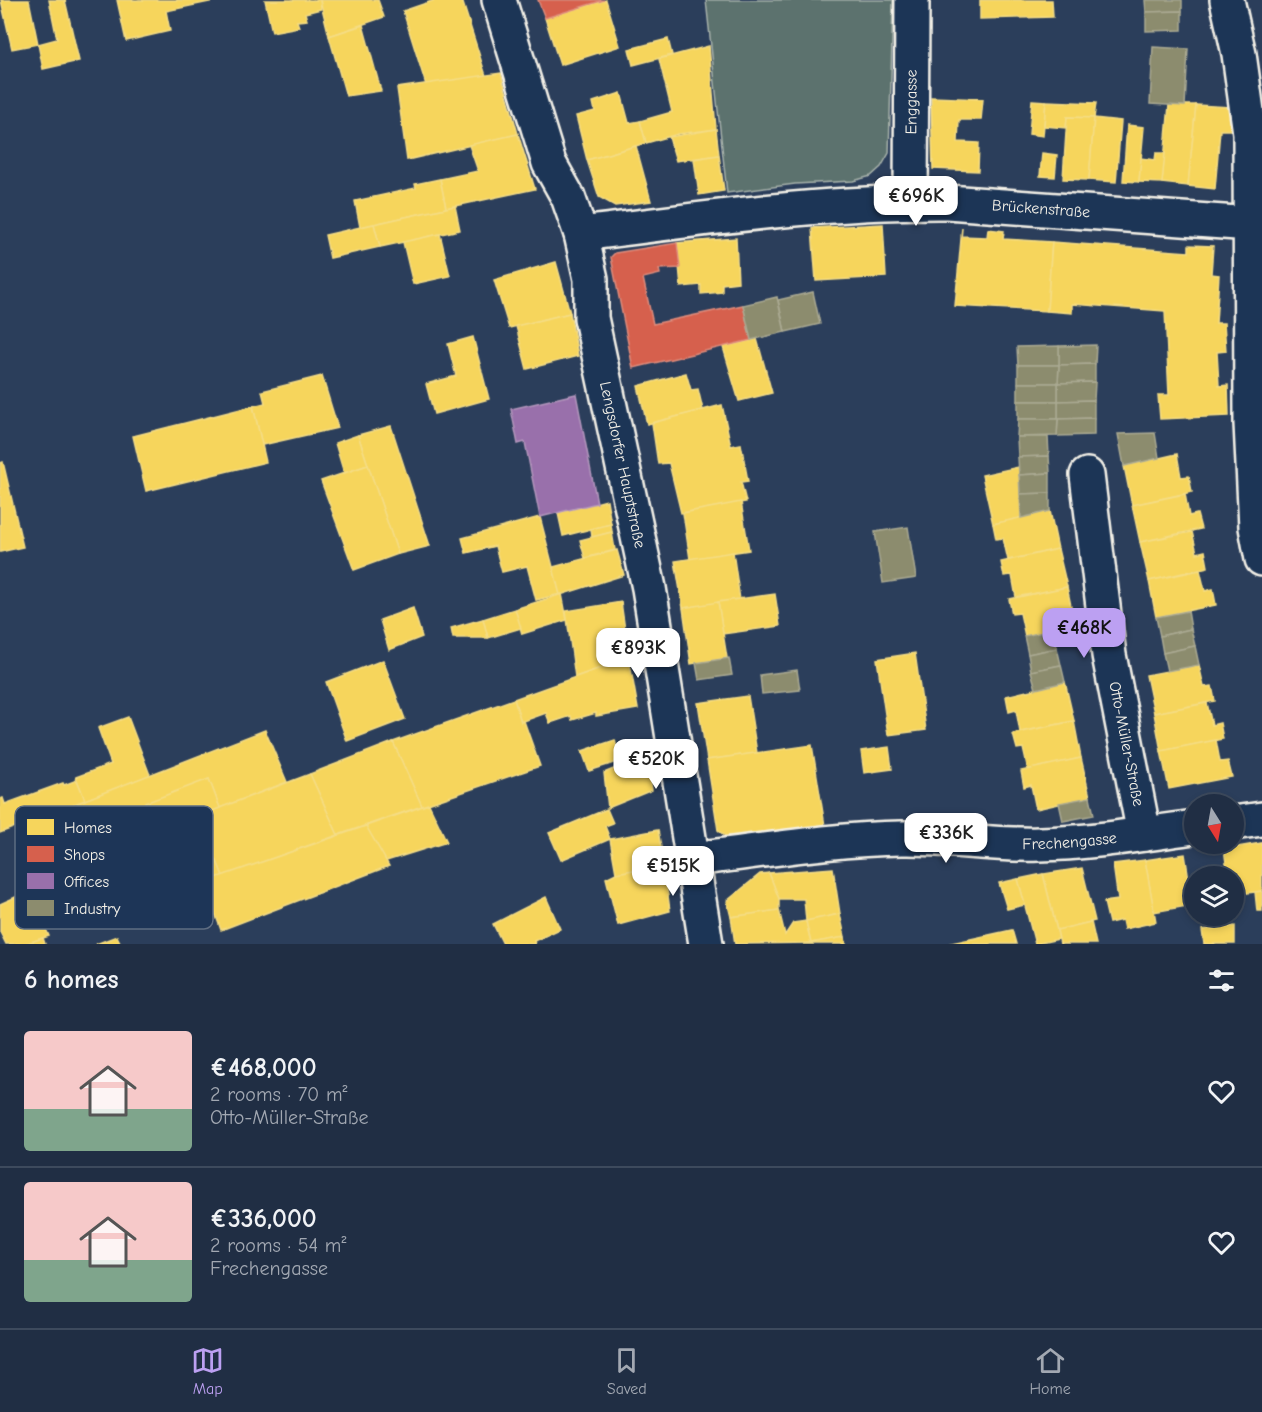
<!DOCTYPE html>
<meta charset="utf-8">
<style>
:root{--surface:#202e44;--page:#28364b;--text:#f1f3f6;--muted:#a2a8b2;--line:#3d4a5d;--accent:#bca0f2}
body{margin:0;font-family:"Comic Neue",sans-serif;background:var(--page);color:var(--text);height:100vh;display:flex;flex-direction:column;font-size:22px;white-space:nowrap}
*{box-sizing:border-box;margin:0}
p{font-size:20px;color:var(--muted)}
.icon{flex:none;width:33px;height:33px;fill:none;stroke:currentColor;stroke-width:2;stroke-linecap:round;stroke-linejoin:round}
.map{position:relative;height:944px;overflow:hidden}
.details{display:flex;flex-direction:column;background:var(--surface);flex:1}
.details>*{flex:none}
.needle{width:39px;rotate:169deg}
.tools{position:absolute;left:1184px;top:794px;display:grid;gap:12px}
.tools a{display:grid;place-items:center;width:60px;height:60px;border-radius:50%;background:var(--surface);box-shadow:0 3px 9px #0003,0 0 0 2px var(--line);font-size:30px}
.price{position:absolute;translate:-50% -51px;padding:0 14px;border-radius:12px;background:#fff;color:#222;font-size:20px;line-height:39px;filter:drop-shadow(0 2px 3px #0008)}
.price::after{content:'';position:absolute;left:50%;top:36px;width:18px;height:14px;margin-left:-9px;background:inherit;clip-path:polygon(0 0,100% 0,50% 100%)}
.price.current{background:var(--accent);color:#111}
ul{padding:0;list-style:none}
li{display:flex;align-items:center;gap:18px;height:150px;padding:0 24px}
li+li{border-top:2px solid var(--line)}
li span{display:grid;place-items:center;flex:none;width:168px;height:120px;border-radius:6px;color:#555}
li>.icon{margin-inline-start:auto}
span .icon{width:72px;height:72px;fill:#fffc;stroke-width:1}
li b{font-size:26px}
h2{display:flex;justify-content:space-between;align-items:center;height:72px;padding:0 24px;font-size:26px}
.dock{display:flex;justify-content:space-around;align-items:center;height:84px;border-top:2px solid var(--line);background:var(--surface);font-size:16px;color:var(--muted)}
.dock a{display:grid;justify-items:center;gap:3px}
.dock .current{color:var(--accent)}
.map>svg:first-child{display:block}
.green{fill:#5b726e;stroke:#a8b2ab;stroke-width:1.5}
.homes{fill:#f6d55c;stroke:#f5dd86;stroke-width:1.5}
.shops{fill:#d6604d;stroke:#df8c7c;stroke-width:1.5}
.offices{fill:#9970ab;stroke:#b497bd;stroke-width:1.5}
.industry{fill:#8c8c6e;stroke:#abaa93;stroke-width:1.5}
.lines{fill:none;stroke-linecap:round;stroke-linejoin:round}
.minor-casing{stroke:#f4f1e8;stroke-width:38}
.minor{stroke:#1d3557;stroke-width:33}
.labels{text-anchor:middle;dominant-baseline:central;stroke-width:6;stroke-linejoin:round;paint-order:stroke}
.street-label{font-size:16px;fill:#f4f1e8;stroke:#1d3557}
.key{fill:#1d3557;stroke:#5e6d82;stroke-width:1.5}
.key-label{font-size:16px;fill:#f4f1e8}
</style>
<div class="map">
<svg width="1262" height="944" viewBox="0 0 1262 944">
<rect width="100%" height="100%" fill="#2b3e5b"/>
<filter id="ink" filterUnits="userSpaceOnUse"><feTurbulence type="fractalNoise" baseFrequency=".0167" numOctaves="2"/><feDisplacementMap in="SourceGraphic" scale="12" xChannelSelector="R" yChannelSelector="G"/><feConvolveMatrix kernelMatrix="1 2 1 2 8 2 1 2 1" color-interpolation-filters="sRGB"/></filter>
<g filter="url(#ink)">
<polygon class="green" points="706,0 893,0 889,153 881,167 871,176 853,181 795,184 727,193"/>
<g class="homes">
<polygon points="1,0 29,0 38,44 12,49"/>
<polygon points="49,0 65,0 79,61 43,69 38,44 57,39"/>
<polygon points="117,0 219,0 166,11 170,31 126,41"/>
<polygon points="265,0 320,0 321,9 305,13 307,20 297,21 299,27 272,32"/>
<polygon points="320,0 378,0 384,17 329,36"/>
<polygon points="435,0 462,0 486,76 426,85 403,11"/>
<polygon points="606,0 620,46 560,65 545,18"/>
<polygon points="980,0 1052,0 1053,17 980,19"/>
<polygon points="363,25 381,91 346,96 329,36"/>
<polygon points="668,39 672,55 633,65 629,49"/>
<polygon points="709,46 716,129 678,134 646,143 640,121 672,112 659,59"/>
<polygon points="501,73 518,134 407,160 397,88"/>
<polygon points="621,93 629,123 640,121 646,143 587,160 576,116 595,111 593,102"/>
<polygon points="931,97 983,99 981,120 959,120 958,142 979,143 978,171 933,169"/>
<polygon points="1032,100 1046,101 1043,136 1029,134"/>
<polygon points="1046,101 1096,103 1094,118 1067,117 1066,128 1044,126"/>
<polygon points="1169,105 1196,105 1188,186 1162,183"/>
<polygon points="1196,105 1231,107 1234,130 1220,130 1215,189 1188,186"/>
<polygon points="1067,117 1094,118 1089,180 1063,179"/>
<polygon points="1094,118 1121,121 1116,182 1089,180"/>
<polygon points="1127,125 1144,127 1139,182 1123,181"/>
<polygon points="716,129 719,155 676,161 669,137"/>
<polygon points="518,134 535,189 446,208 440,179 478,171 469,145"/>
<polygon points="636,146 651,201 615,206 599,197 587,160"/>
<polygon points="1042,153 1057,155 1055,177 1040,176"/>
<polygon points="1156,153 1165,153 1162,183 1139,182 1141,158 1155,160"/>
<polygon points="719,155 724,191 699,195 694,159"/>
<polygon points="440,179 446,208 360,227 355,201 416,188 415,184"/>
<polygon points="455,206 460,230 380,247 374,224"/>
<polygon points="374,224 380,247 330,258 325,235"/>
<polygon points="883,224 886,277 816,281 812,228"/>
<polygon points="962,228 961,236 987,237 988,229 1004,231 1003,239 1052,242 1047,311 955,306"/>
<polygon points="440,234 450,276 413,284 403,242"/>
<polygon points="736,238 738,282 722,284 722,292 701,294 701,285 681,287 677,243"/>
<polygon points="1052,242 1189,252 1189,245 1213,246 1211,274 1219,275 1216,323 1224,323 1226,351 1217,352 1219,386 1228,385 1229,416 1160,419 1158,395 1169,395 1165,311 1072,304 1072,313 1047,311"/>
<polygon points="556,262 570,313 509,328 494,280"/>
<polygon points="570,313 578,356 527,369 516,326"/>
<polygon points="473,337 489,399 434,414 426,384 456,376 448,344"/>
<polygon points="757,339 772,393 739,401 723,347"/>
<polygon points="686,373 691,390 698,389 703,410 647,424 638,386"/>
<polygon points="322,376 338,428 262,445 253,406 265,403 262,391"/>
<polygon points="722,405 731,446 741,444 748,481 741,482 746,502 681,513 669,463 658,464 652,423"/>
<polygon points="253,406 266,462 146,491 133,436"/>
<polygon points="391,426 430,546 398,554 358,435"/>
<polygon points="358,435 368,465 344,473 335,443"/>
<polygon points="1177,454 1181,477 1189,476 1192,492 1132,505 1124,466"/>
<polygon points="3,462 23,547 0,552 0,463"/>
<polygon points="368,465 398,554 354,570 321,481"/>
<polygon points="1019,467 1021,518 993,524 982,475"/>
<polygon points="1185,494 1189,516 1197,514 1201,529 1140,542 1132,505"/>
<polygon points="607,500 611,524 563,536 558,513"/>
<polygon points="741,502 749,550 690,559 683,513"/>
<polygon points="1050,511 1058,549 1008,560 1003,538 996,539 993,524"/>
<polygon points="540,517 560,594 536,600 527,566 502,572 495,546 466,553 462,538"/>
<polygon points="611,524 612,532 592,537 591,529"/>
<polygon points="612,532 615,550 585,558 580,540"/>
<polygon points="1192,532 1197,553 1205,551 1208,567 1149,581 1140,542"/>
<polygon points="1058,549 1067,587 1016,597 1012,575 1004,576 1001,562"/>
<polygon points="617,550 624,575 560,595 553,567"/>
<polygon points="733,552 740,600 683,608 675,561"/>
<polygon points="1200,570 1205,591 1213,589 1216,605 1156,617 1149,581"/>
<polygon points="1067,587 1075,625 1025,636 1020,613 1012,614 1009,599"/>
<polygon points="562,594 567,620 522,634 515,609"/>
<polygon points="775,594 780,626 723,634 718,602"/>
<polygon points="621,602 629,658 575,677 566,611"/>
<polygon points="718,602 727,658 691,664 683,608"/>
<polygon points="413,608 422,637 389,650 380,620"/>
<polygon points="515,609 521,628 488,638 483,619"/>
<polygon points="483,619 488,638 453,638 451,628"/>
<polygon points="915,653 926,730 888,735 877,659"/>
<polygon points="629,658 638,709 596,716 596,713 572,720 571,716 550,723 546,713 521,722 514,699"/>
<polygon points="383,660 405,719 347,741 326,682"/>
<polygon points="1199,665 1204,687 1212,686 1215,701 1154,713 1146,675"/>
<polygon points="1065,682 1074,721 1020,732 1016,710 1009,712 1006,696"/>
<polygon points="748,696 757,753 707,760 698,703"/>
<polygon points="514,699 521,722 524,721 540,766 422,806 393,742"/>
<polygon points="1207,703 1212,725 1220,723 1223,739 1161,751 1154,713"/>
<polygon points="128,717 150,775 85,800 76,777 111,764 98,728"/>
<polygon points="1074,721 1081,758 1028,770 1023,748 1017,749 1013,734"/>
<polygon points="265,730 287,782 220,808 209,779 87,828 77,803"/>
<polygon points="615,740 620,761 589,771 582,751"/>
<polygon points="1216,740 1220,762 1228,761 1232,777 1169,789 1161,751"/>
<polygon points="393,742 422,806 338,835 310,774"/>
<polygon points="812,745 825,826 725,836 718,830 707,760"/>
<polygon points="889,747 892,769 864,773 861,751"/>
<polygon points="647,755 652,790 608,808 604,773"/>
<polygon points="1081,758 1090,797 1036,809 1031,785 1024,787 1021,771"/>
<polygon points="310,774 338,835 223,876 198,816"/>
<polygon points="209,779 220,808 156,832 145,803"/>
<polygon points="77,780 85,800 0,833 0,799 3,798 5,804 63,783 64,785"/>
<polygon points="429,804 447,842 386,861 366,826"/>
<polygon points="607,809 613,823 605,826 610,839 561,860 549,833"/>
<polygon points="198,816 223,876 159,898 138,839"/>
<polygon points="366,826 389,866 221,930 204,882"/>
<polygon points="658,830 664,865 616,873 610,839"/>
<polygon points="1262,843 1262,891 1233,895 1233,876 1228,876 1224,849"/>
<polygon points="1185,854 1193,905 1154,912 1145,860"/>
<polygon points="1145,860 1156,922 1124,929 1122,920 1109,923 1104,902 1118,900 1113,864"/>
<polygon points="664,865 670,911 618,925 606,878 616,873"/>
<polygon points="833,868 840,914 806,921 804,899 779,899 769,873"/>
<polygon points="1082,868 1095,921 1057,930 1043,874"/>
<polygon points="769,873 779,899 779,910 731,917 727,901 760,874"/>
<polygon points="1043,874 1059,939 1035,944 1018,879"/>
<polygon points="1018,879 1025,905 1007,909 999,883"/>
<polygon points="29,891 49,936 25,944 6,944 0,932 0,904"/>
<polygon points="1262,891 1262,911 1257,911 1255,892"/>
<polygon points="546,897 560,929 534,941 535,944 503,944 493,924"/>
<polygon points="779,910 785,935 793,923 806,921 811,943 735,944 731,917"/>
<polygon points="840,914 845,937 811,943 806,921"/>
<polygon points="1091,922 1096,944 1060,944 1057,930"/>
<polygon points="1235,926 1235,944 1204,944 1202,930"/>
<polygon points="1012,930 1016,944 947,944 975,938"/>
<polygon points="117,936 121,944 96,944"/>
<polygon points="845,937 846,944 803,944 811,943"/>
<polygon points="43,938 45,944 25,944"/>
</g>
<g class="shops">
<polygon points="538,0 604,0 545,18"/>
<polygon points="677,243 680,268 659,269 660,274 643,278 653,324 743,305 751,340 633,368 611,257 615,253"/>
</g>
<polygon class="offices" points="576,394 597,503 540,517 525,442 518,444 511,409"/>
<g class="industry">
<polygon points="1145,0 1182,0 1182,11 1146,12"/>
<polygon points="1182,11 1182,30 1146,31 1146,12"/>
<polygon points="1153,47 1188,49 1185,106 1150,104"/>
<polygon points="813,292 820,324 785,332 778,300"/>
<polygon points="777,297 785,332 751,340 743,305"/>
<polygon points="1096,345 1095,364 1059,365 1059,346"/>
<polygon points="1059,346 1059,365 1018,365 1017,347"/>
<polygon points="1095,364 1095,382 1058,383 1059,365"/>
<polygon points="1018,365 1059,365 1058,383 1018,383"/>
<polygon points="1095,382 1094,400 1058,401 1058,383"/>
<rect x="1018" y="383" width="40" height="18"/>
<polygon points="1094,400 1094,418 1058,419 1058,401"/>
<rect x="1018" y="401" width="40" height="18"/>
<polygon points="1094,418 1094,435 1057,436 1058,419"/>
<polygon points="1018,419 1058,419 1057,436 1017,437"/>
<polygon points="1155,433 1159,458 1124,466 1118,434"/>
<polygon points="1017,437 1048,437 1049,456 1018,457"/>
<polygon points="1049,456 1050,473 1019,475 1018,457"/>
<polygon points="1050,473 1050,493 1020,494 1019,475"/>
<polygon points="1050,493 1050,511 1021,518 1020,494"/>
<polygon points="908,527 916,578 883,583 875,532"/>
<polygon points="1188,611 1191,629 1160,636 1156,617"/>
<polygon points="1191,629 1195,646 1163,653 1160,636"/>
<polygon points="1053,630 1057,648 1028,654 1024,636"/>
<polygon points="1195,646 1199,665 1167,671 1163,653"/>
<polygon points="1057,648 1061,665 1031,671 1028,654"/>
<polygon points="729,658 732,675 699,680 696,663"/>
<polygon points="1061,665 1065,682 1036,689 1031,671"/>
<polygon points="797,670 800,690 762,694 760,675"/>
<polygon points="1090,797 1094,815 1063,821 1059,803"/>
</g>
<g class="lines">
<defs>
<g id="minor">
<path id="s1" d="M499,0L549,163L568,197L581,234L591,279V318L649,588L706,944"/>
<polyline points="1227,0 1239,54 1250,133 1251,423 1256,527 1262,559"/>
<path id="s2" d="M911,202L912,0"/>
<path id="s3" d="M581,234C703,219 824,201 947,202L1251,224"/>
<path id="s4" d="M1087,475L1109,655L1144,834"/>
<polyline points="1233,823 1262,819"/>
<path id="s5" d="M693,859C762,851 832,839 902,838C948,837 993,846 1039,844C1091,843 1143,834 1194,827"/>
</g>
</defs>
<use href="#minor" class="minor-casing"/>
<use href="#minor" class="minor"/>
</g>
</g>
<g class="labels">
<g class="street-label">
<text stroke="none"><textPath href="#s2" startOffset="100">Enggasse</textPath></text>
<text stroke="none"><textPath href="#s3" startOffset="462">Brückenstraße</textPath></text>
<text stroke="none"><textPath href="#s1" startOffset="484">Lengsdorfer Hauptstraße</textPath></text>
<text stroke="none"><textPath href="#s4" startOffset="272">Otto-Müller-Straße</textPath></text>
<text stroke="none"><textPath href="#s5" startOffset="378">Frechengasse</textPath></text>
</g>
</g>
<rect x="15" y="806" width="198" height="123" rx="9" class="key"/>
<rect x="27" y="819" width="27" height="16" fill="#f6d55c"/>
<rect x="27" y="846" width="27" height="16" fill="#d6604d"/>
<rect x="27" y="873" width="27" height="16" fill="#9970ab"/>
<rect x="27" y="900" width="27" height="16" fill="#8c8c6e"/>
<g class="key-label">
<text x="64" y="833">Homes</text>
<text x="64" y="860">Shops</text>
<text x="64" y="887">Offices</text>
<text x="64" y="914">Industry</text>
</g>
</svg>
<div class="tools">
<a><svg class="needle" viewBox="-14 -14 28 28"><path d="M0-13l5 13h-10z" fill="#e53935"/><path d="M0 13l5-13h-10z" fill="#a2a8b2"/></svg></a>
<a><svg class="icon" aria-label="layers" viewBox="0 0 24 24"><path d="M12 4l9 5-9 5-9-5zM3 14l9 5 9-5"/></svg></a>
</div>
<b class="price" style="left:916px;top:227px">€696K</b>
<b class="price current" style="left:1084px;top:659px">€468K</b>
<b class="price" style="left:638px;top:679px">€893K</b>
<b class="price" style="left:656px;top:790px">€520K</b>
<b class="price" style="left:946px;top:864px">€336K</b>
<b class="price" style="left:673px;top:897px">€515K</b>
</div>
<section class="details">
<h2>6 homes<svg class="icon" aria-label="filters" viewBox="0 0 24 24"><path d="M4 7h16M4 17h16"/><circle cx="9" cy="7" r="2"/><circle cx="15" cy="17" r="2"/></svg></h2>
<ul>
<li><span style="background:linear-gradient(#f6c9c9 65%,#7fa58c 0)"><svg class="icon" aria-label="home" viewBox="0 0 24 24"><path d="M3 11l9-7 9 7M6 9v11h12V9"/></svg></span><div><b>€468,000</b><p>2 rooms · 70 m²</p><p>Otto-Müller-Straße</p></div><svg class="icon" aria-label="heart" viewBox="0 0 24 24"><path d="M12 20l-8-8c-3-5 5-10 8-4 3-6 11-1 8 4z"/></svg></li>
<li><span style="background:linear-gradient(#f6c9c9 65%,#7fa58c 0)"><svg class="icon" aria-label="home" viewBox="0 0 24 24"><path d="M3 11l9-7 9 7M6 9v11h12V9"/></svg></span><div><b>€336,000</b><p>2 rooms · 54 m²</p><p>Frechengasse</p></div><svg class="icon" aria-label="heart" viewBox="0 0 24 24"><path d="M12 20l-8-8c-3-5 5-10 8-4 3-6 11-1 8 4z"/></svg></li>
</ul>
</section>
<nav class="dock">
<a class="current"><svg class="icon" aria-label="map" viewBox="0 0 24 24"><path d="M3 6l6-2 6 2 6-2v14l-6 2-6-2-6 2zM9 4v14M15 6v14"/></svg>Map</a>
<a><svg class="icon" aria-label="saved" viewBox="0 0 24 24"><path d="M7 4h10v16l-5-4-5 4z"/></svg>Saved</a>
<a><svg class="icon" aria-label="home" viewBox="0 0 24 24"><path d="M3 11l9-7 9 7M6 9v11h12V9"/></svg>Home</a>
</nav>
